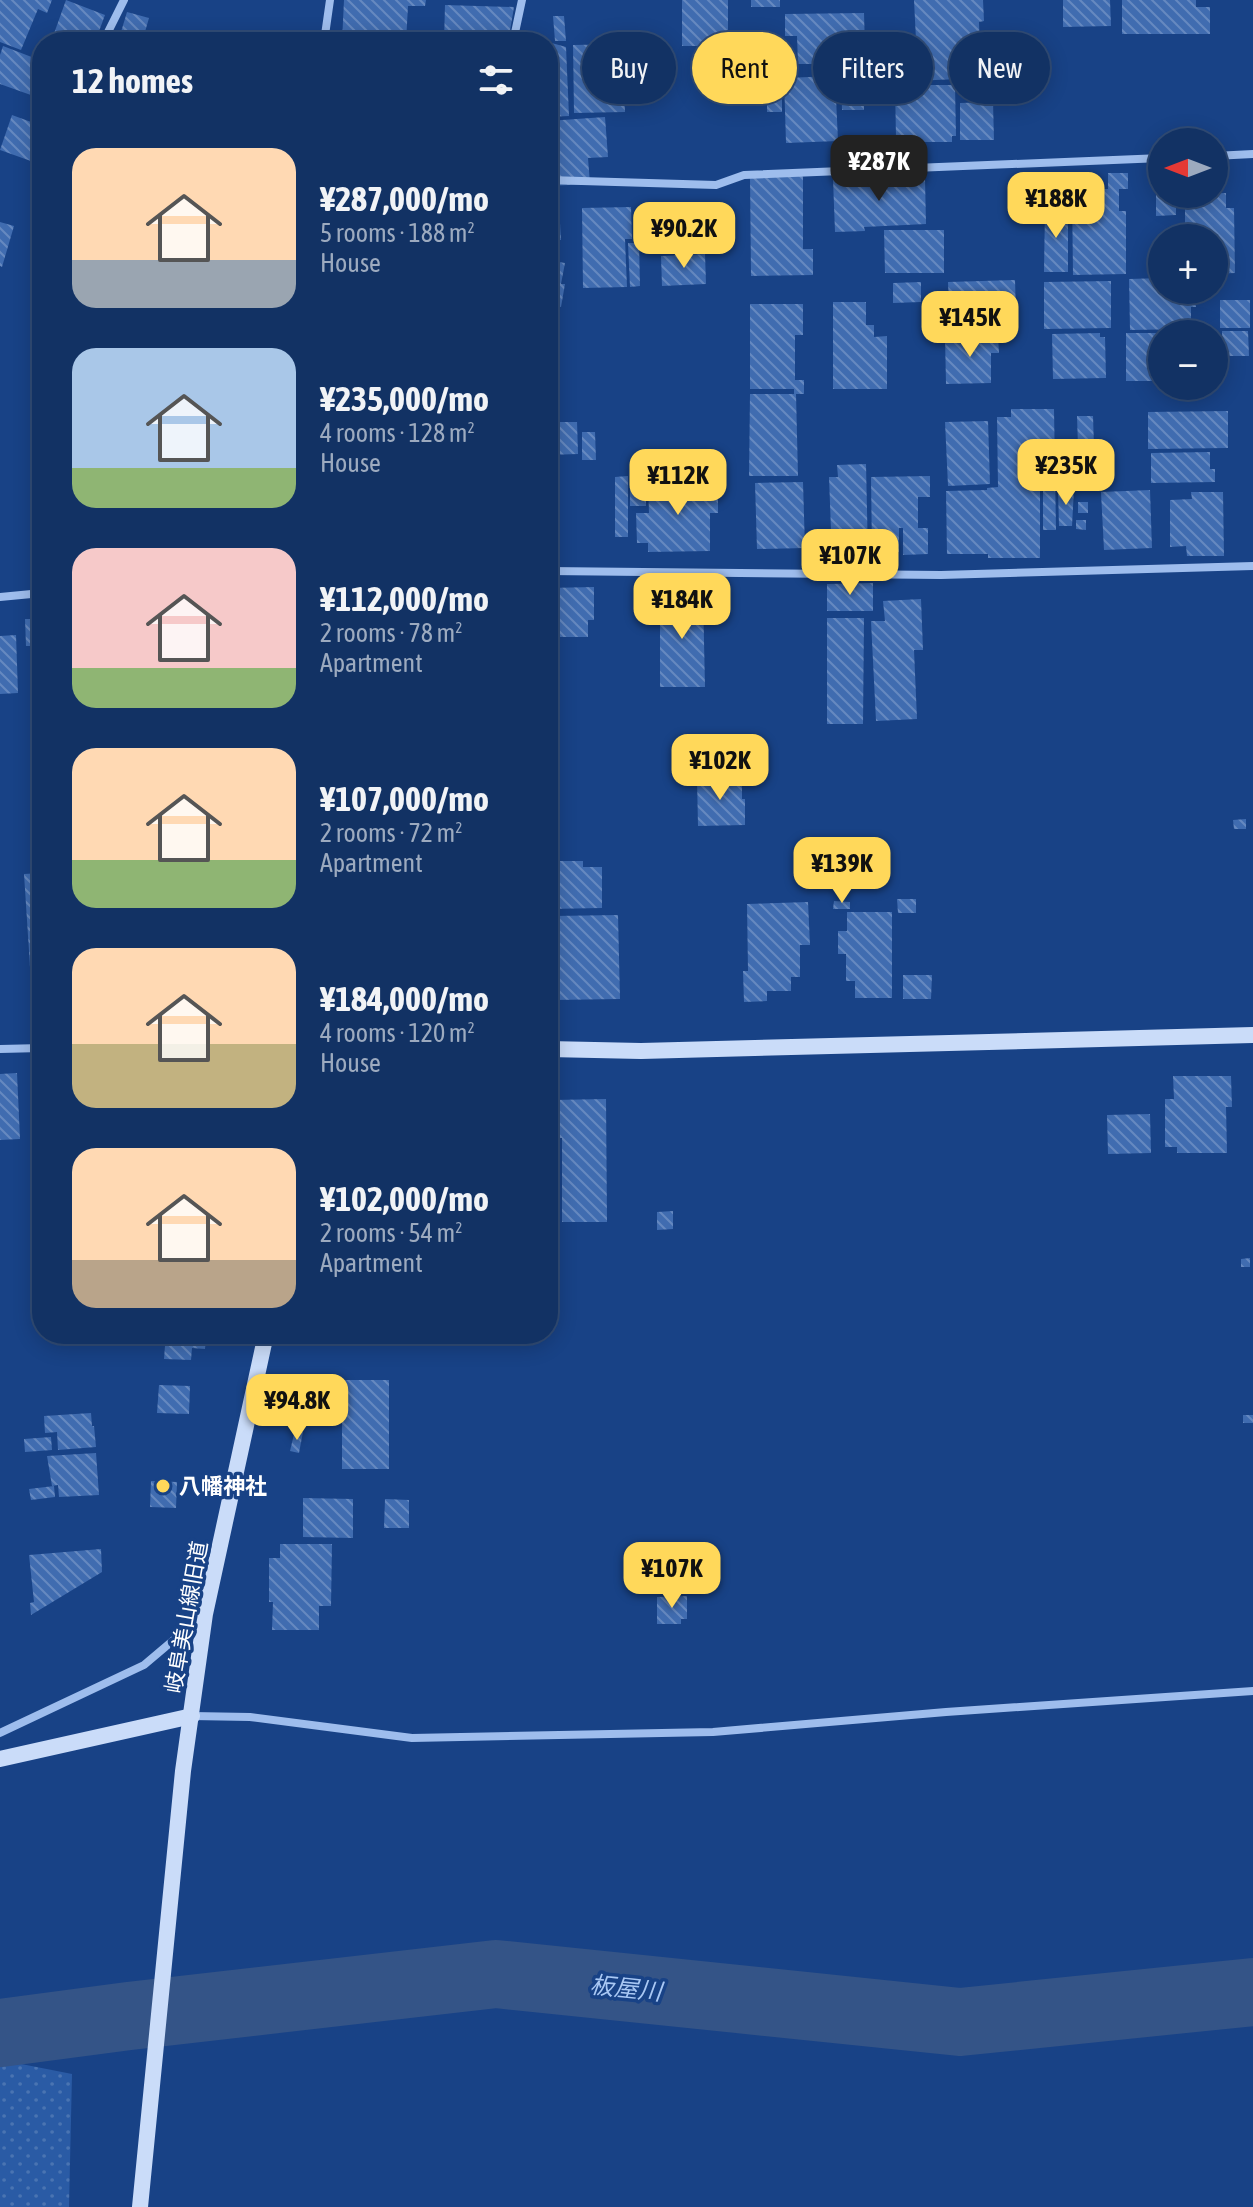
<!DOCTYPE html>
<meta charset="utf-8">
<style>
:root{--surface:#123264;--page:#1b3a6a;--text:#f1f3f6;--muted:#9caabf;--line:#314d78;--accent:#ffd85a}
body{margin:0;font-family:"Asap Condensed","Noto Sans JP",sans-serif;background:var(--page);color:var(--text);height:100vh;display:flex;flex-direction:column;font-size:30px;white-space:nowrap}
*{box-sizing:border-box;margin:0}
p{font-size:26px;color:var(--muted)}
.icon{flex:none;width:44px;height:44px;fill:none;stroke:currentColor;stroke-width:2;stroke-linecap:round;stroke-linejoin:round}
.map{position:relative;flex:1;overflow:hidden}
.panel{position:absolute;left:32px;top:32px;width:526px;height:1312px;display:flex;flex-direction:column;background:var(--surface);border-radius:32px;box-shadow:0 4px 20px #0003,0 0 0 2px var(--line)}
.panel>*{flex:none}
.top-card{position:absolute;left:582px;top:32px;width:550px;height:72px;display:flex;gap:16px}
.needle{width:52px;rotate:270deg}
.tools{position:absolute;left:1148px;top:128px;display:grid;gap:16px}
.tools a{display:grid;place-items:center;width:80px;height:80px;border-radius:50%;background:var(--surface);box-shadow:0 4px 20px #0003,0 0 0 2px var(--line);font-size:40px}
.price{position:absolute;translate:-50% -68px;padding:0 18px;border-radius:16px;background:var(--accent);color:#111;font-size:26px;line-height:52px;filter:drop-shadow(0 2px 4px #0008)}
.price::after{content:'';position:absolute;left:50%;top:48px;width:24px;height:18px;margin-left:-12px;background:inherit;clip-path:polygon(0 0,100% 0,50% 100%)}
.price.on{background:#222;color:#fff}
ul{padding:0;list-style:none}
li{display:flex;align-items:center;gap:24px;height:200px;padding:0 40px}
li span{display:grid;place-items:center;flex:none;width:224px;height:160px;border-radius:24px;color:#555}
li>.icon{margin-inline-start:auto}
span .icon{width:96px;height:96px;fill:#fffc;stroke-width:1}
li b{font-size:34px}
h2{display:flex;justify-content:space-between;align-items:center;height:96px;padding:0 40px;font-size:34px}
.pill{padding:0 28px;border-radius:36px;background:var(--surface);box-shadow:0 4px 20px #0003,0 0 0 2px var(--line);font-size:28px;line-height:72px}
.pill.on{background:var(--accent);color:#111}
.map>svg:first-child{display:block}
.grass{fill:url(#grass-dots)}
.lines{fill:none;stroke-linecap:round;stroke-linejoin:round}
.river{stroke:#345487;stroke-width:68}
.building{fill:url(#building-back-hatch)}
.street{stroke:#9ebded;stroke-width:8}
.secondary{stroke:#cadcf9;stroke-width:16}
.poi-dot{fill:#ffd85a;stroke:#184286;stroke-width:3}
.labels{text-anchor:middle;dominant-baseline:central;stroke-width:7;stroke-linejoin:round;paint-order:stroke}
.poi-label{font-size:22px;font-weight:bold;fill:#fff;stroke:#184286;text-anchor:start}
.street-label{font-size:22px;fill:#fff;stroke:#184286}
.water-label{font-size:24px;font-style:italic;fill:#a9c8f4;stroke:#184286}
</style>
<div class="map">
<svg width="1253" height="2207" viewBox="0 0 1253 2207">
<defs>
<pattern id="grass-dots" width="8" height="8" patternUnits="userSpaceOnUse" patternTransform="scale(2)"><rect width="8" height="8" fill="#2a5ba5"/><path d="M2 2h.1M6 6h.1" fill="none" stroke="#4a74b2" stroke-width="1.8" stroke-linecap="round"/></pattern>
<pattern id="building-back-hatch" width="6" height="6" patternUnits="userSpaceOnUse" patternTransform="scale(2)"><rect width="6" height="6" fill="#406cb0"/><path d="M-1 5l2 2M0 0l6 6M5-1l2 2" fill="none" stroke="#6689c0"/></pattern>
</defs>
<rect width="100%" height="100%" fill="#184286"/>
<polygon class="grass" points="6,2061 72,2074 69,2207 0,2207 0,2062"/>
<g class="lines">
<polyline class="river" points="0,2033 129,2016 496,1974 960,2022 1253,1992"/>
</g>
<g class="building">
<polygon points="0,0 52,0 47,13 38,9 21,50 0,42"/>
<polygon points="66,0 105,15 95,42 51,42"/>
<polygon points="344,0 426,0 425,6 408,6 406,42 342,42"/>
<polygon points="682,0 728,0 728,33 725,33 725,46 682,46"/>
<rect x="751" y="0" width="29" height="7"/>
<polygon points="914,0 983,0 984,21 979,22 981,78 890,82 888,41 916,40"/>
<polygon points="1063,0 1110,0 1111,26 1063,27"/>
<polygon points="1122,0 1196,0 1196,7 1210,7 1210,34 1122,34"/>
<polygon points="445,5 514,7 510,31 504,31 504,42 444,42"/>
<polygon points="127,12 149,18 142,42 118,42"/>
<polygon points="864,13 865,48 847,48 847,64 798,64 797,36 785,36 785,14"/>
<polygon points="553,16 564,16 566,41 555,41"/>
<polygon points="548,42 566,47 569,116 548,117"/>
<polygon points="624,44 624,72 628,72 628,86 624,86 625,112 574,113 573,45"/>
<polygon points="3,46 42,61 42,99 0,84 0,55"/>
<polygon points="841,73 863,73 864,110 842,110"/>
<polygon points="835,76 838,141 786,143 784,78"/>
<rect x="767" y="83" width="15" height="29"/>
<polygon points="895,85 955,85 956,136 952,136 952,142 900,142 900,138 896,138"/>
<rect x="981" y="89" width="12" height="9"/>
<polygon points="993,102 994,140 960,140 960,103"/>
<polygon points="12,115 42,126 42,165 0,150"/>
<polygon points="605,117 608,157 588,158 590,184 548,186 548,121"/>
<polygon points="883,171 899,171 900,180 925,179 926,224 864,227 865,231 835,232 833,179 883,179"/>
<polygon points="1108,173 1128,173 1128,189 1119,189 1119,211 1126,211 1126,274 1073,275 1072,189 1108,189"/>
<polygon points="803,176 803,249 813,249 813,275 751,276 750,177"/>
<polygon points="1156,178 1162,178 1162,194 1176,194 1176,215 1156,216"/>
<polygon points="1226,193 1226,208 1234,208 1235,273 1214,274 1214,238 1185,238 1185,204 1198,204 1198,194"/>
<polygon points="548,207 559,207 561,240 557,240 559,262 565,263 561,284 565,284 561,307 554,305 549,329"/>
<polygon points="631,207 632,239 625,239 627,287 583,288 582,208"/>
<polygon points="1045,207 1068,207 1068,272 1044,272"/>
<polygon points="0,222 14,226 2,267 0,266"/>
<polygon points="884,230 944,230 944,273 885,273"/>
<polygon points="628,243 639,243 640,286 630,287"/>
<polygon points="705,254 706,284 662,286 661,256"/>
<polygon points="1162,278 1162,290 1196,290 1196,307 1191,307 1191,329 1130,330 1129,279"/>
<polygon points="1015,280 1016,312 995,313 996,331 950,333 948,282"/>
<polygon points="1111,281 1111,328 1044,329 1044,282"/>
<polygon points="921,282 921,302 893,303 893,283"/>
<rect x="1220" y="300" width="30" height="28"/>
<polygon points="833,302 866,302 866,325 874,325 874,337 887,336 887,389 833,389"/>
<polygon points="750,304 803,304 803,335 795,335 795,380 804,380 804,394 796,394 798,476 749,476 750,394 794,394 794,389 750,389"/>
<polygon points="1222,331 1248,331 1249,356 1223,356"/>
<rect x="1214" y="332" width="4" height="48"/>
<polygon points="1100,333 1100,337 1105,337 1106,378 1053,379 1052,334"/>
<rect x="1126" y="333" width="36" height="48"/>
<polygon points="998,336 999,353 991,353 991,383 946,384 945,337"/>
<polygon points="548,390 552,390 553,413 548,414"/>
<polygon points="1011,409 1054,409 1056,530 1043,530 1043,486 1040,486 1040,558 988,558 988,554 947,554 946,491 987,490 987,488 998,487 997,417 1011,417"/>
<polygon points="1228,411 1228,448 1148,449 1148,412"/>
<polygon points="1077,416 1093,416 1095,480 1079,480"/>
<polygon points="988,421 990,484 948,486 945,422"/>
<polygon points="548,422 577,422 578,454 548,455"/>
<polygon points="582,432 595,432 596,460 582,460"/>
<polygon points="1210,452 1210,469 1215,469 1215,482 1151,483 1151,453"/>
<polygon points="866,464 868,556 832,557 829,477 838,477 837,465"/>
<polygon points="628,476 628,537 615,537 615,477"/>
<rect x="630" y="476" width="16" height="30"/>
<polygon points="930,476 930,497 918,497 918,528 928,528 928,554 903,555 903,528 899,528 899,552 872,552 871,477"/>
<polygon points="803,482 805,548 757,549 755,483"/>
<polygon points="648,483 718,483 718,513 710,513 710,551 648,552 648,543 637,543 636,513 649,513"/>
<polygon points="1058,489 1074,489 1072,526 1059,526"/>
<polygon points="1150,490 1152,548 1104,550 1101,492"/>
<polygon points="1191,492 1223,492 1224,556 1187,556 1186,546 1170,547 1170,500 1192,499"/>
<rect x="1078" y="502" width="10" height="11"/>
<polygon points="1076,520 1086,520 1086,530 1076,529"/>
<polygon points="873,583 873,611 827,611 827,584"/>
<polygon points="594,587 594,620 588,620 588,637 548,637 548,588"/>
<polygon points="660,595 703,595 705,687 660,687"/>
<polygon points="921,599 923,650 914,650 917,719 876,721 871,621 885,621 883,601"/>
<polygon points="827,618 864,618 863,724 827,724"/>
<polygon points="25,619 42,619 42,646 26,646"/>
<polygon points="16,635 18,693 0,694 0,636"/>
<polygon points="697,778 740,778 740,783 742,783 742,799 745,799 745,825 698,826"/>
<polygon points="1246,819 1246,829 1234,829 1233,820"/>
<polygon points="548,861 583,861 583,867 602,867 602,908 548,909"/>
<polygon points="42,873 42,981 31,982 24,874"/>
<polygon points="897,899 916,899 916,913 898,913"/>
<polygon points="834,901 850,902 850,909 833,909"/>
<polygon points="808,902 810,945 800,945 800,977 791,977 791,991 767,991 767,1001 744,1002 743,971 748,971 747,904"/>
<polygon points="847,912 892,912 892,998 855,998 855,981 846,981 846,954 838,954 838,931 847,931"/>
<polygon points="618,915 620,999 555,1000 553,916"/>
<polygon points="903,975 932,975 931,999 903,999"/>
<polygon points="17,1073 20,1139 0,1140 0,1074"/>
<polygon points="1173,1076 1231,1076 1232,1107 1226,1107 1227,1153 1177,1153 1177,1147 1165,1147 1165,1099 1174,1099"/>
<polygon points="606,1099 607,1222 562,1222 562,1138 552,1138 552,1100"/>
<polygon points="1150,1114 1151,1153 1108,1154 1107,1115"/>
<polygon points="673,1211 673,1229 657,1230 657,1212"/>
<polygon points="1250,1258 1250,1267 1241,1267 1241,1259"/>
<polygon points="156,1334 206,1334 205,1349 192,1348 191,1360 164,1359 165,1346 156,1346"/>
<rect x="342" y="1380" width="47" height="89"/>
<polygon points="159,1385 190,1386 189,1414 157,1413"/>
<polygon points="300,1404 309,1406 305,1426 295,1424"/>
<polygon points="91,1413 92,1426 94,1426 96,1447 58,1450 57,1432 45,1433 44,1416"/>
<rect x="1243" y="1415" width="10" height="8"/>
<polygon points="295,1430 303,1432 299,1453 290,1451"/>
<polygon points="51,1437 52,1450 25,1452 24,1439"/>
<polygon points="96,1453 99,1495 59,1497 58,1485 52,1486 47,1456"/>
<polygon points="151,1481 177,1482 176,1508 150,1507"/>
<polygon points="54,1486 55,1497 31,1500 29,1489"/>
<polygon points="303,1498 353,1499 353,1538 303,1537"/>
<polygon points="385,1499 409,1500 409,1528 384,1528"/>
<polygon points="280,1544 332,1544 331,1606 319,1606 319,1630 272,1630 273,1602 269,1602 269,1558 280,1558"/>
<polygon points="101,1549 102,1572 31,1615 30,1603 34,1602 29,1555"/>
<polygon points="687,1596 687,1619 681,1619 681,1624 657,1624 657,1597"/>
</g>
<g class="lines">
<g class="street">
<polyline points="103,42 124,0"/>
<polyline points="324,42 330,0"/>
<polyline points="513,42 522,0"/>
<polyline points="1214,156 1253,154"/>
<polyline points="548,180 716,185 744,175 1162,158"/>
<polyline points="548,571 941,575 1253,566"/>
<polyline points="0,597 42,593"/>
<polyline points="0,1049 42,1048"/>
<polyline points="192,1716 250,1717 412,1738 713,1732 946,1712 1253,1691"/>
<polyline points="0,1733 144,1665 202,1616"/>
</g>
<g class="secondary">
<polyline points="548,1049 641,1051 1253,1035"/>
<polyline points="0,1759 192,1716"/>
<polyline points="140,2207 183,1771 205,1614 266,1334"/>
</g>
</g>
<circle class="poi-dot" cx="163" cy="1486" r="8"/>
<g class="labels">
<g class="poi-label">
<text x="179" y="1486">八幡神社</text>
</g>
<g class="street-label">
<text transform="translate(186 1617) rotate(-80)">岐阜美山線旧道</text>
</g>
<g class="water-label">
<text transform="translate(626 1988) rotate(6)">板屋川</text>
</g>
</g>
</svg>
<div class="tools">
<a><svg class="needle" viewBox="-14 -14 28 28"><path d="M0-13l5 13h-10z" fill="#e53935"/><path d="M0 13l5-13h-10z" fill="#9caabf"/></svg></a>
<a>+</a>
<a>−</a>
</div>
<b class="price on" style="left:879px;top:203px">¥287K</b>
<b class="price" style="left:1056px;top:240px">¥188K</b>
<b class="price" style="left:684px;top:270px">¥90.2K</b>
<b class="price" style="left:970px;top:359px">¥145K</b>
<b class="price" style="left:1066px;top:507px">¥235K</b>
<b class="price" style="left:678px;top:517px">¥112K</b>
<b class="price" style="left:850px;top:597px">¥107K</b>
<b class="price" style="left:682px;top:641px">¥184K</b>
<b class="price" style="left:720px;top:802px">¥102K</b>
<b class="price" style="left:842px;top:905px">¥139K</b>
<b class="price" style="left:297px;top:1442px">¥94.8K</b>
<b class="price" style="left:672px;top:1610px">¥107K</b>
<div class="top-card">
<a class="pill">Buy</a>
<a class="pill on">Rent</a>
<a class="pill">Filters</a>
<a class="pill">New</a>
</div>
<section class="panel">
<h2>12 homes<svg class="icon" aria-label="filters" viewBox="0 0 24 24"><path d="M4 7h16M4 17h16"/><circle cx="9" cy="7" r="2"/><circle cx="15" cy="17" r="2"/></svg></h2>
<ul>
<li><span style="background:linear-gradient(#ffd9b3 70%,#9aa5b1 0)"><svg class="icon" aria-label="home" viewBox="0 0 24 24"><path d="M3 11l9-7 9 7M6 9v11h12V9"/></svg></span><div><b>¥287,000/mo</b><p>5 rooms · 188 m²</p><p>House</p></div></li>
<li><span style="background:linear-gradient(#a9c7e8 75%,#8fb573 0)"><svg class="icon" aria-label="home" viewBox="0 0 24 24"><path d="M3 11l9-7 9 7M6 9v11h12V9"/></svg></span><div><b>¥235,000/mo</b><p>4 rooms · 128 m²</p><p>House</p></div></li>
<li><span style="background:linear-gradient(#f6c9c9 75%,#8fb573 0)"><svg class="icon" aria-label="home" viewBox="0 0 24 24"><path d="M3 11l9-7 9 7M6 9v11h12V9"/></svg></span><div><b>¥112,000/mo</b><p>2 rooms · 78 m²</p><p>Apartment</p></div></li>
<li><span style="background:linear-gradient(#ffd9b3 70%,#8fb573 0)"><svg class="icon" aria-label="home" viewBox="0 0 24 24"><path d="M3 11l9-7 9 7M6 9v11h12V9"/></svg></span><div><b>¥107,000/mo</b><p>2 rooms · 72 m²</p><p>Apartment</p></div></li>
<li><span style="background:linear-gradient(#ffd9b3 60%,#c2b280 0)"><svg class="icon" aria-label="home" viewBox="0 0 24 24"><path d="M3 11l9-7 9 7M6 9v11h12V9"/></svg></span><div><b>¥184,000/mo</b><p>4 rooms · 120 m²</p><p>House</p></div></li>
<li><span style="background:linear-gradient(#ffd9b3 70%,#b9a48a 0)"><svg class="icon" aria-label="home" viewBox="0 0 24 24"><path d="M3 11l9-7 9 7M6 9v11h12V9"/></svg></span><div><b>¥102,000/mo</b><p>2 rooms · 54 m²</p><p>Apartment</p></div></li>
</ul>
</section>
</div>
